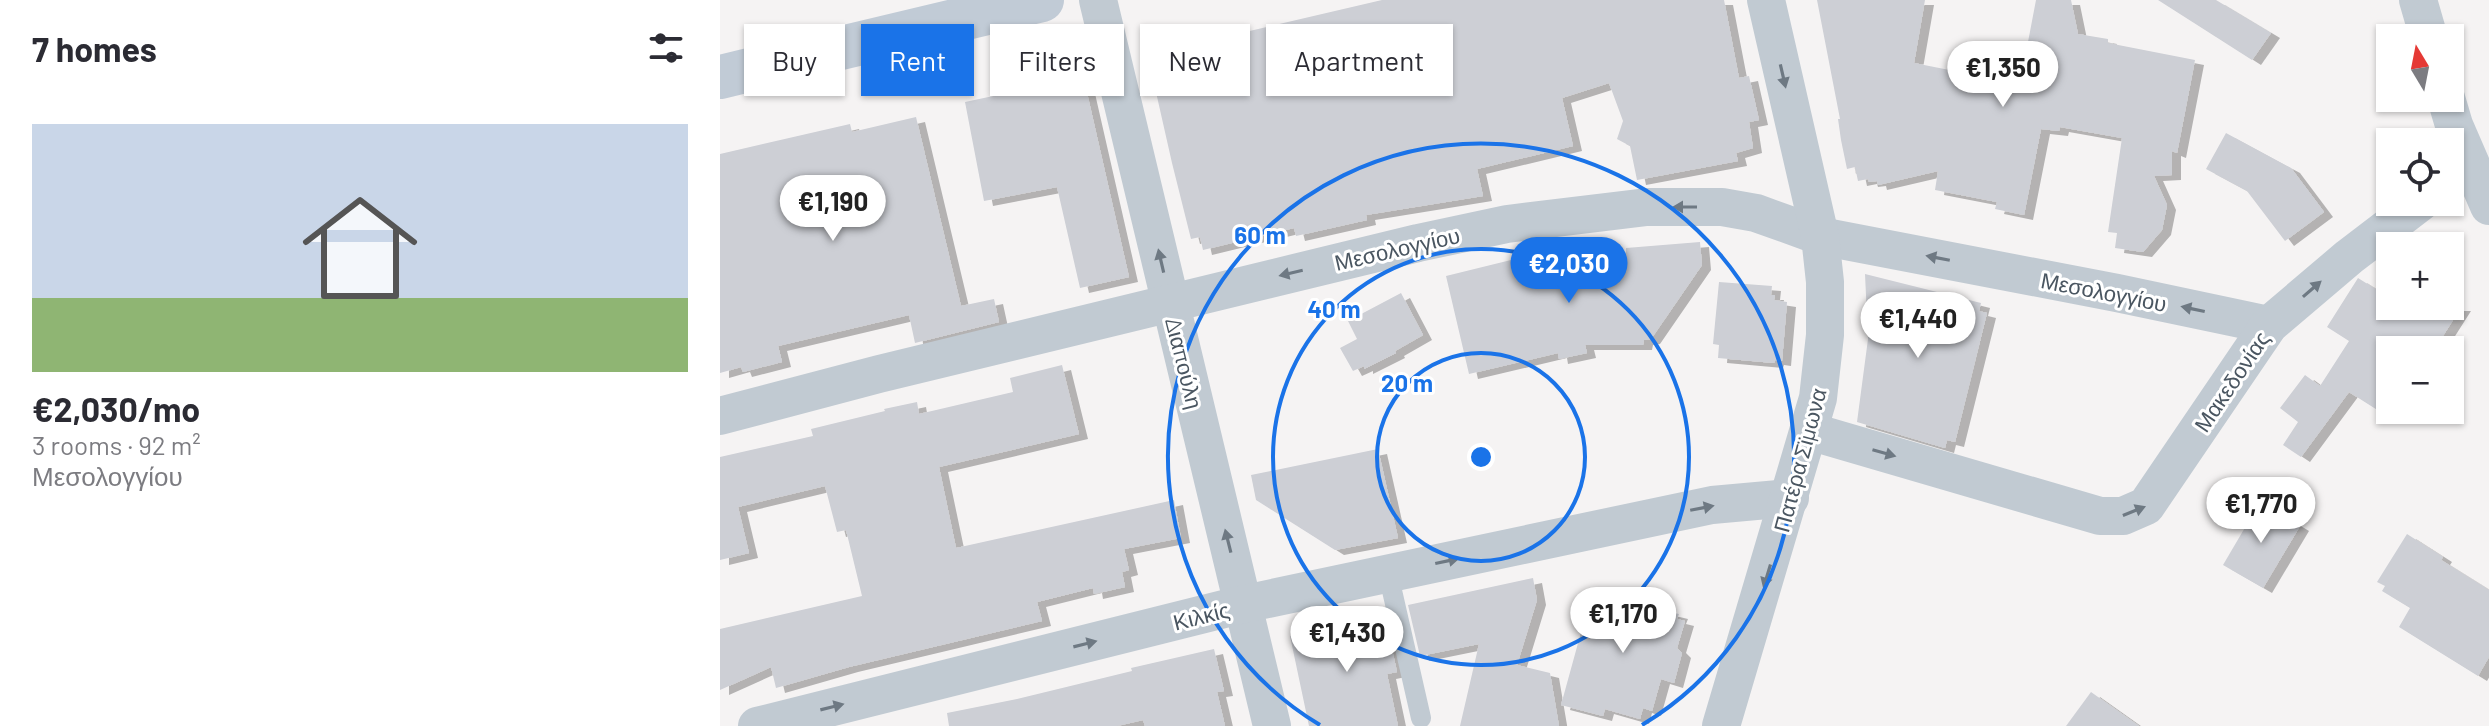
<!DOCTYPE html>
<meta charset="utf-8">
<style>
:root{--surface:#fff;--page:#f2f2f3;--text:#2b2b33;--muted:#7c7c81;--line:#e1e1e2;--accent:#1a73e8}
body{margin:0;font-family:Barlow,sans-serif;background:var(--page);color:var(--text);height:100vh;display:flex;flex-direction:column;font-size:30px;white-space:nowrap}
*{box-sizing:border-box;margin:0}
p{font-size:26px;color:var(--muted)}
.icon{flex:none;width:44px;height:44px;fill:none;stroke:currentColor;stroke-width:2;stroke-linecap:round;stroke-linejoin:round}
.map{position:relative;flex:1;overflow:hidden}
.panel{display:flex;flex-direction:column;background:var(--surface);width:720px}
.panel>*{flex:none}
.banner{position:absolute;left:24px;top:24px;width:760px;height:72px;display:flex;gap:16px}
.needle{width:52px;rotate:350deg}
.tools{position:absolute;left:1656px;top:24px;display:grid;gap:16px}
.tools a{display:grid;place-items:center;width:88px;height:88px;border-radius:0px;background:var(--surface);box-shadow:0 2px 6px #0004;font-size:40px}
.price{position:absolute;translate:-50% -68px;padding:0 18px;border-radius:28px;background:#fff;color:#222;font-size:26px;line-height:52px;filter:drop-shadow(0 2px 4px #0008)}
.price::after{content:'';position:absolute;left:50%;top:48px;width:24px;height:18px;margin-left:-12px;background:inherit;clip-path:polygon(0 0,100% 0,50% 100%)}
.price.selected{background:var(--accent);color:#fff}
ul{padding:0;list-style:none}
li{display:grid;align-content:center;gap:16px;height:424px;padding:0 32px}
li+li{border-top:2px solid var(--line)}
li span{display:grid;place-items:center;height:248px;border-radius:0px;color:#555}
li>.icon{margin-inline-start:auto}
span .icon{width:144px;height:144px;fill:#fffc;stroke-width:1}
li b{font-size:34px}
h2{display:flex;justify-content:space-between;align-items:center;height:96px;padding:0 32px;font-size:34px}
.tag{padding:0 28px;border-radius:0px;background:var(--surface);box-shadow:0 2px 6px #0004;font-size:28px;line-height:72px}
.tag.selected{background:var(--accent);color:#fff}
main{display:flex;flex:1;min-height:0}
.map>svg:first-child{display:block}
.building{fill:#cdcfd5;filter:url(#shadow)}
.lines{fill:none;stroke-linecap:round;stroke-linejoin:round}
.lane{stroke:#c1cad2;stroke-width:20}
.street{stroke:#c1cad2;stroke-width:38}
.secondary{stroke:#c1cbd6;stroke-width:44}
.oneway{fill:#6e7983}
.ring{fill:none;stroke:#1a73e8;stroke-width:4}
.labels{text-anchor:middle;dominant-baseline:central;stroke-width:6;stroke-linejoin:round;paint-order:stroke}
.street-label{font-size:22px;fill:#4a5661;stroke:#fff}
.centre{fill:#1a73e8;stroke:#fff;stroke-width:4}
.ring-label{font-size:24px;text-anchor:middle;font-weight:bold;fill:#1a73e8;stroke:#fff;stroke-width:6;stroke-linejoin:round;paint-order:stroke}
</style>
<main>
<section class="panel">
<h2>7 homes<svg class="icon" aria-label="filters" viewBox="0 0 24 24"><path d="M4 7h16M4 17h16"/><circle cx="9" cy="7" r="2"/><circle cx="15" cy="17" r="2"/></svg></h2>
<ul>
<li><span style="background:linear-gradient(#c9d6e8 70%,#8fb573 0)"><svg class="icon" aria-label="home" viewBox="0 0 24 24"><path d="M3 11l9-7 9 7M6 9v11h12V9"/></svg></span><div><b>€2,030/mo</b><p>3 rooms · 92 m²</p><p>Μεσολογγίου</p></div></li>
</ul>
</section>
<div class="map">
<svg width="1769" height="726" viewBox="0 0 1769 726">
<defs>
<filter id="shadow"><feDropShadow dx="9" dy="5" stdDeviation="0" flood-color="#0004"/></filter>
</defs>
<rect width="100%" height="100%" fill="#f5f3f3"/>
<g class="building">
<polygon points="662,0 1004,0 1019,78 1029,76 1039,120 1029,122 1033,148 1016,153 1018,161 917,180 910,146 897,139 903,121 889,83 842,98 853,146 757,169 763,196 646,215 647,220 576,236 574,228 483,250 480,237 471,239 452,163 431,70 439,68 436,53"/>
<polygon points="1097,0 1205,0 1194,63 1300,84 1316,0 1351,0 1358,34 1388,39 1388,43 1475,60 1457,153 1452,151 1452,175 1434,176 1447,205 1442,230 1423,252 1395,248 1397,233 1388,232 1402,138 1340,127 1339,131 1321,129 1304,215 1275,209 1277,202 1215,190 1218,171 1158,185 1157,181 1149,182 1148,179 1138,181 1135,167 1127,169 1121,140 1118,119 1120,119"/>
<polygon points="1438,0 1496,0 1551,33 1532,60"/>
<polygon points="362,71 409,277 360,288 337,187 264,201 245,102 315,87 314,82"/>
<polygon points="196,117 241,306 274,299 279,322 195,343 189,315 58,346 62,362 23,372 21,367 0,373 0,154 130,124 132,132"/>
<polygon points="1506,133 1571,168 1604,212 1565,241 1527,191 1486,169"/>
<polygon points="980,242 982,265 931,339 924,340 923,345 865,345 867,353 839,359 838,353 749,374 726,276 791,260 795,277 906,254 906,248"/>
<polygon points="1145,274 1261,303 1259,311 1267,313 1235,442 1227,440 1225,448 1137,422 1148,339"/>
<polygon points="1638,278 1670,298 1670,306 1742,306 1714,350 1670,350 1670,418 1629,392 1581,457 1563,445 1578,422 1560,408 1585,375 1600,386 1629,341 1607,327"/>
<polygon points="999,282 1052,286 1051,295 1055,295 1054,300 1067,302 1062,361 1055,360 1054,363 998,358 999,345 993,344"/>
<polygon points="681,293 703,335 675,351 676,353 644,369 644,366 633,371 620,348 637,339 628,321"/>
<polygon points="342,365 359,434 219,467 236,548 454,500 461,538 404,549 409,570 402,572 405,587 374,594 373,588 317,602 322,621 129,667 56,688 51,667 0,690 0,629 142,596 126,530 117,532 105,486 18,507 29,553 0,560 0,457 93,436 91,429 165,411 164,409 197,402 199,414 293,392 290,378"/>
<polygon points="658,449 678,538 615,550 536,500 531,475"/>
<polygon points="1540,502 1580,526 1543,588 1503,565"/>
<polygon points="1687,534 1723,557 1721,560 1769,590 1769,657 1758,676 1679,627 1690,608 1662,591 1665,586 1657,582"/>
<polygon points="813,578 817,600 797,665 830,673 839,726 740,726 759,644 700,656 688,605"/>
<polygon points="898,589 940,601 938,609 959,614 957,619 965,621 957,648 962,653 954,683 941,679 932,711 923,708 920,719 885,709 883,716 841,705 871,596 876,597 877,591 889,593"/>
<polygon points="665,617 677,672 667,674 678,726 589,726 570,636 609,627 609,624"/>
<polygon points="494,649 504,691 497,692 505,726 425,726 423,720 397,726 229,726 227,713 297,699 412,671 411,668"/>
<polygon points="1371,692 1419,726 1346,726"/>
</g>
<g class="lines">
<polyline class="lane" points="668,573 701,718"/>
<g class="street">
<polyline points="378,0 552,726"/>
<polyline points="1698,0 1709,38"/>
<polyline points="1726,98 1734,125 1769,206"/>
<polyline points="0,416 159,374 698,243 787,224 927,207 1002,207 1036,213 1100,236 1397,293 1549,325"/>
<polyline points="1089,431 1380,516 1403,516 1426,506 1549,325 1629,257 1701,202"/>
<polyline points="37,726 524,604 992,505 1070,498"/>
<polyline points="1001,726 1098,398 1105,335 1105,282 1100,236 1046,0"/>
</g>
<polyline class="secondary" points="0,77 322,0"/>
</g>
<defs><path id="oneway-solid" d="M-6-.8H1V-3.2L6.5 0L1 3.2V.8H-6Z" transform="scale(2)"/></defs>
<g class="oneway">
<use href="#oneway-solid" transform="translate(1063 76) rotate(77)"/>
<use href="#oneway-solid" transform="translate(965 207) rotate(-180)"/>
<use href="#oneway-solid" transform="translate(1218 258) rotate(-169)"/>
<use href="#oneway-solid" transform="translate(441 261) rotate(-103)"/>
<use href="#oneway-solid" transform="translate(571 273) rotate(167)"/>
<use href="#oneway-solid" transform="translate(1592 289) rotate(-41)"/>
<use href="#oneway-solid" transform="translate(1473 309) rotate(-168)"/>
<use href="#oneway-solid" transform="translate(1164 453) rotate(16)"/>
<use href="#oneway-solid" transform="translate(982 508) rotate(-11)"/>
<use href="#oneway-solid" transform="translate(1414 511) rotate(-22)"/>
<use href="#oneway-solid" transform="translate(508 541) rotate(-104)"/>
<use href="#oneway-solid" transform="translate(727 561) rotate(-12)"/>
<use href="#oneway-solid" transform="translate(1047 576) rotate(107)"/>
<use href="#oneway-solid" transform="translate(365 644) rotate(-14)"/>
<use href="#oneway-solid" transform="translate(112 707) rotate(-14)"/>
</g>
<g class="ring">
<circle cx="761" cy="457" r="104"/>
<circle cx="761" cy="457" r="208"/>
<path d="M600 725A313 313 0 1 1 922 725"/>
</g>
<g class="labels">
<g class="street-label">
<text transform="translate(677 248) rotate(-13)">Μεσολογγίου</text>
<text transform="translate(1384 291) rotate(11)">Μεσολογγίου</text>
<text transform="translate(465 363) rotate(76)">Διαπούλη</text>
<text transform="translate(1511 381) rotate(-56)">Μακεδονίας</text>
<text transform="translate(1079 460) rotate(-75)">Πατέρα Σϊμωνα</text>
<text transform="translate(481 615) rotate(-14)">Κιλκίς</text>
</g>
</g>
<circle cx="761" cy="457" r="12" class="centre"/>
<g class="ring-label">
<text x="540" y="244">60 m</text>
<text x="614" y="318">40 m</text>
<text x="687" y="392">20 m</text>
</g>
</svg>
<div class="tools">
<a><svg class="needle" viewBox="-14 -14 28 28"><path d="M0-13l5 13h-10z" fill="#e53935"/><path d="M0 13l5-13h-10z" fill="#7c7c81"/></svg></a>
<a><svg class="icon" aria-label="locate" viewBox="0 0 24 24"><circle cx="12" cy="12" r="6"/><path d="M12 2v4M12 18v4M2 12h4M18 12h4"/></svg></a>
<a>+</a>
<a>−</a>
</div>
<b class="price" style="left:1283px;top:109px">€1,350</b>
<b class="price" style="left:113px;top:243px">€1,190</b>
<b class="price selected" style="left:849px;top:305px">€2,030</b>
<b class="price" style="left:1198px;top:360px">€1,440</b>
<b class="price" style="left:1541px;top:545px">€1,770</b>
<b class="price" style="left:903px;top:655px">€1,170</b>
<b class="price" style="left:627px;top:674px">€1,430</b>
<div class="banner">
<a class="tag">Buy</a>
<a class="tag selected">Rent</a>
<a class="tag">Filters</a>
<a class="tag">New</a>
<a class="tag">Apartment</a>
</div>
</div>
</main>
